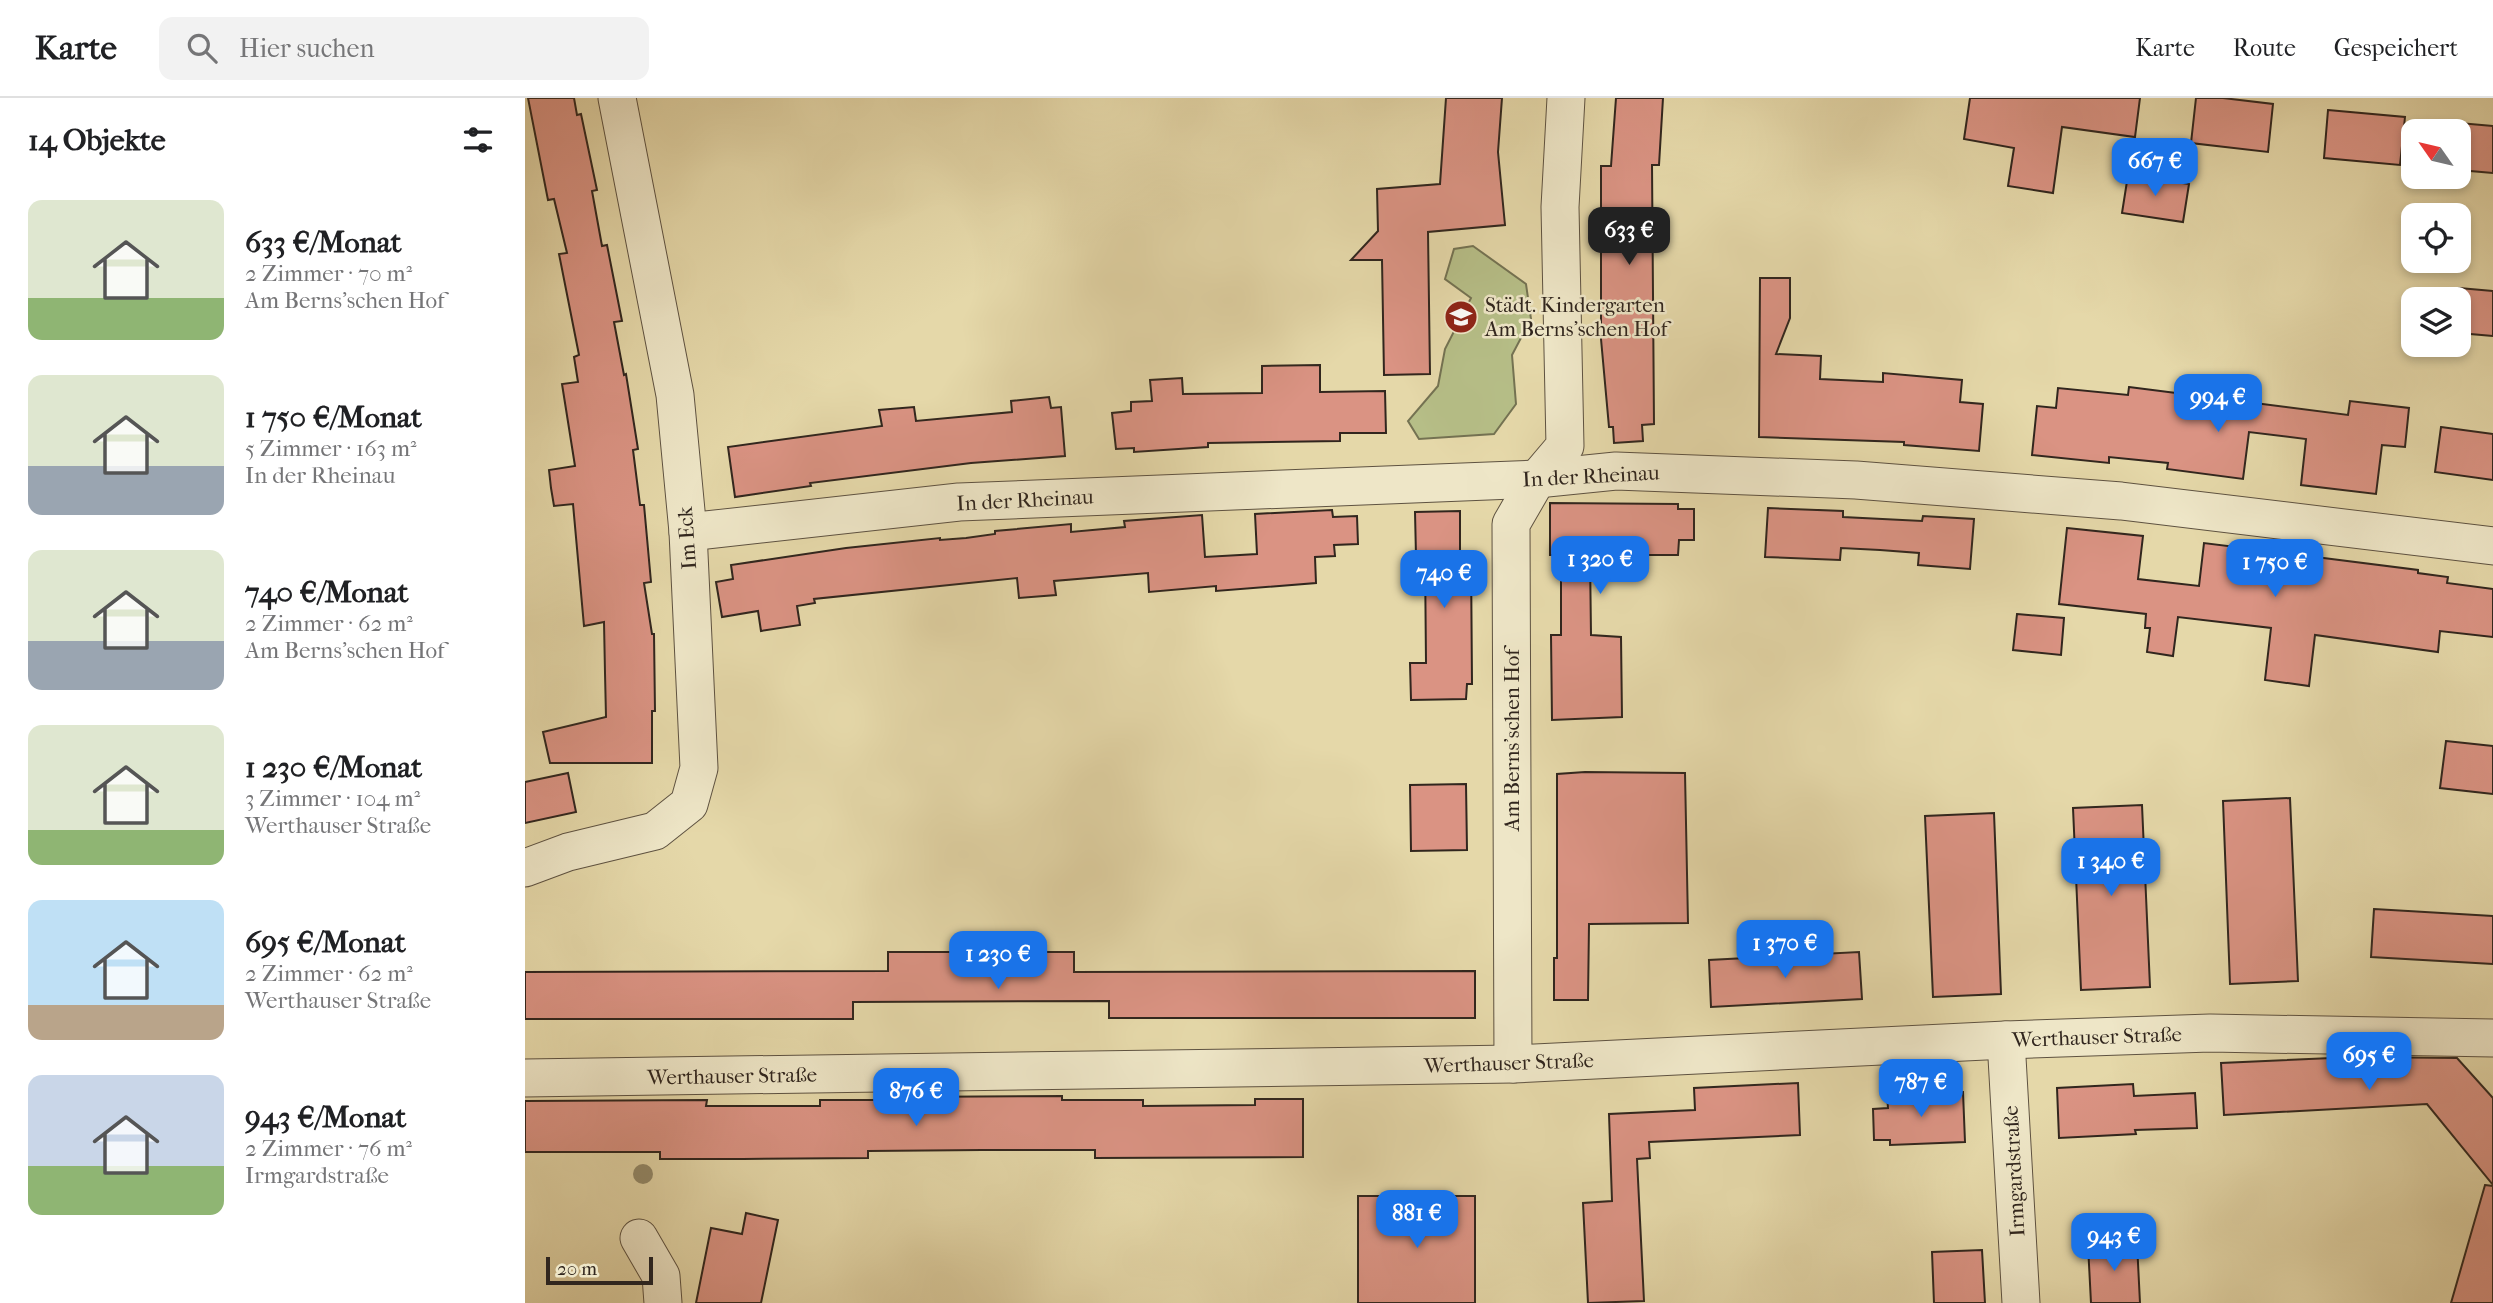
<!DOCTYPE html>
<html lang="de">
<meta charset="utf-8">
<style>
:root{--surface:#fff;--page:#f2f2f2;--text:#202124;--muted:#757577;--line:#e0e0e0;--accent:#1a73e8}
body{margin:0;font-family:"IM FELL French Canon",serif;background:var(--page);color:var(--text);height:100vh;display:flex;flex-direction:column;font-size:26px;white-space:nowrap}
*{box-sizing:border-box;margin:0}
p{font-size:23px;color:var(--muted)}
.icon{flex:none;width:38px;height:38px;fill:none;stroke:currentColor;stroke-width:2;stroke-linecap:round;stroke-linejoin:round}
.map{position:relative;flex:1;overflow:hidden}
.sheet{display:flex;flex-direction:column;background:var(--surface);width:525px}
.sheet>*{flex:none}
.needle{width:46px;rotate:304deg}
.tools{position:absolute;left:1876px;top:21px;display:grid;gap:14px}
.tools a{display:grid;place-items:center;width:70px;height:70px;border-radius:14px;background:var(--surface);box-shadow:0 4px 10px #0003;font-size:35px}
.scale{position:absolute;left:21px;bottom:18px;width:107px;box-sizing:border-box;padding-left:7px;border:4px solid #31261e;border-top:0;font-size:19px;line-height:24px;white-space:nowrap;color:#31261e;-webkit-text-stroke:5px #eee6c7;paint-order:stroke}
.price{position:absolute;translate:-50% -60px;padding:0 16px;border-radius:14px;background:var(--accent);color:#fff;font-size:23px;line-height:46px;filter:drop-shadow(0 2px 4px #0008)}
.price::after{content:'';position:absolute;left:50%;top:42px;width:21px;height:16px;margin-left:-10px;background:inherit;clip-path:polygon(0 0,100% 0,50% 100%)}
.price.current{background:#222;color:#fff}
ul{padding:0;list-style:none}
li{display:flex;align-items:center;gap:21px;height:175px;padding:0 28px}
li span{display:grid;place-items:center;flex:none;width:196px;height:140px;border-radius:14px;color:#555}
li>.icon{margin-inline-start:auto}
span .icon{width:84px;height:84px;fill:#fffc;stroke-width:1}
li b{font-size:30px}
h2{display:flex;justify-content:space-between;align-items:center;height:84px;padding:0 28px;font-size:30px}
header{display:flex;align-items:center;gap:42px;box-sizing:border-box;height:98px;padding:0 35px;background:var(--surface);border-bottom:2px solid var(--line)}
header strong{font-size:33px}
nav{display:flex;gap:38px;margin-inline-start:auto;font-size:24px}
.search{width:490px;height:63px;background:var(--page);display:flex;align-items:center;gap:18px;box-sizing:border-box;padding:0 24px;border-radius:14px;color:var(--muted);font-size:26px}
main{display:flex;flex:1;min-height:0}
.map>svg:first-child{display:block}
.green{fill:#b6be87;stroke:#747252;stroke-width:2}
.building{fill:#da9383;stroke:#31261e;stroke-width:2}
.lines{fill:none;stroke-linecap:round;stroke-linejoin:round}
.minor-casing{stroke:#5e5241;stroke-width:39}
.minor{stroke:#eee6c7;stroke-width:37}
.tree{fill:#948b6b}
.labels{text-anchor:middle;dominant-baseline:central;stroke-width:5;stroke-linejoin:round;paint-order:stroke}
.poi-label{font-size:21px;fill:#31261e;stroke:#eee6c7;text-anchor:start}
.street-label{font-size:21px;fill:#31261e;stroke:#eee6c7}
</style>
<header>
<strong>Karte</strong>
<div class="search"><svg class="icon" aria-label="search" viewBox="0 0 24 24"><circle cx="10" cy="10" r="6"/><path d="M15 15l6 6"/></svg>Hier suchen</div>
<nav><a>Karte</a><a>Route</a><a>Gespeichert</a></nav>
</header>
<main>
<section class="sheet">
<h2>14 Objekte<svg class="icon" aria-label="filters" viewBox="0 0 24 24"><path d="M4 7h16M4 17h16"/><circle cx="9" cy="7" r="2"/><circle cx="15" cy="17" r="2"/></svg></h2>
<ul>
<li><span style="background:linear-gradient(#dfe7d0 70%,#8fb573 0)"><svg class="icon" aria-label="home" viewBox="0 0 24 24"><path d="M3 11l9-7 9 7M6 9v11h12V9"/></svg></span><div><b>633 €/Monat</b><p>2 Zimmer · 70 m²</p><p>Am Berns'schen Hof</p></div></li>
<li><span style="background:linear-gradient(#dfe7d0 65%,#9aa5b1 0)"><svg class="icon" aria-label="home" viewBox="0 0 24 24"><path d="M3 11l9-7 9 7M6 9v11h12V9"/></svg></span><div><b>1 750 €/Monat</b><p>5 Zimmer · 163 m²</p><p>In der Rheinau</p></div></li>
<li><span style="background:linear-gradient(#dfe7d0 65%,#9aa5b1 0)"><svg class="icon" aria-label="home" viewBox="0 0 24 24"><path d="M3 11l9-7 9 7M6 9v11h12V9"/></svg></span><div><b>740 €/Monat</b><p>2 Zimmer · 62 m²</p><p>Am Berns'schen Hof</p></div></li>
<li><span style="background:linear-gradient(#dfe7d0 75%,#8fb573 0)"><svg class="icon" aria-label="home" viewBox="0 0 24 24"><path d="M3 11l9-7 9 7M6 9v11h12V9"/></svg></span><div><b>1 230 €/Monat</b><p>3 Zimmer · 104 m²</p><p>Werthauser Straße</p></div></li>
<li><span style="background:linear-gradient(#bfe0f5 75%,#b9a48a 0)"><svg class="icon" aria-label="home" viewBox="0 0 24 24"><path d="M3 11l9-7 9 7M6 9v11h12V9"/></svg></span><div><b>695 €/Monat</b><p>2 Zimmer · 62 m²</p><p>Werthauser Straße</p></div></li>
<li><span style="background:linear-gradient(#c9d6e8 65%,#8fb573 0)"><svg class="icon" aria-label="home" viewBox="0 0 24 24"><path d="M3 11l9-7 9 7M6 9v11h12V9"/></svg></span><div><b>943 €/Monat</b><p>2 Zimmer · 76 m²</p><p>Irmgardstraße</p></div></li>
</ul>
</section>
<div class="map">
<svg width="1968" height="1205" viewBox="0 0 1968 1205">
<rect width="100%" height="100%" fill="#e5d8a9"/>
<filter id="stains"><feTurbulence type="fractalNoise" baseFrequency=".00286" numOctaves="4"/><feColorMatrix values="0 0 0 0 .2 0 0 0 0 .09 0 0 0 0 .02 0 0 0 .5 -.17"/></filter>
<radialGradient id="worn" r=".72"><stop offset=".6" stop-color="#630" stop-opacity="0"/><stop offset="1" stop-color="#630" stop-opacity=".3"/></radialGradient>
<polygon class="green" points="948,148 1001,186 1006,221 987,257 991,306 969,336 894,341 883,323 913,288 920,251 946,200 920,181 929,151"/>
<g class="building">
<polygon points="3,0 49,0 52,17 56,16 72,92 67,93 77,148 82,147 97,223 89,224 99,277 101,276 113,351 108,352 115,407 119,407 126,484 119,485 127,536 129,536 130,613 127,613 127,665 25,665 18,634 81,619 80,575 79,524 59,528 48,406 29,408 26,390 24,372 50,368 37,286 53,284 49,259 54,257 34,156 42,155 29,101 23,102"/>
<polygon points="921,0 977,0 973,54 980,127 903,134 905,276 859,277 857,162 826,162 853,133 852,91 915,86"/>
<polygon points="1091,0 1138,0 1134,67 1127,67 1129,326 1117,327 1118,343 1089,345 1088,329 1084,329 1076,241 1076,68 1086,68"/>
<polygon points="1445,0 1615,0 1610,39 1537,29 1528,95 1483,88 1489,50 1439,41"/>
<polygon points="1671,0 1698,0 1748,6 1743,54 1666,45"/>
<polygon points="1803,12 1880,19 1875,67 1799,60"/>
<polygon points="1934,25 1968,28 1968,75 1934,72"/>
<polygon points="1603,77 1664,86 1658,124 1597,115"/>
<polygon points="1235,180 1265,180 1265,220 1251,256 1296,258 1295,281 1358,284 1358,275 1437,282 1435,304 1458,306 1454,353 1379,347 1379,344 1234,339"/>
<polygon points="1934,190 1968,193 1968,238 1934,235"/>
<polygon points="795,267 795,294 860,293 861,335 815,335 815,343 683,345 683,349 609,354 609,350 591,351 587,315 606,313 606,304 627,303 625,282 657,280 658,296 737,295 737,268"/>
<polygon points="1604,289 1823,317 1825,303 1884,310 1880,349 1857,347 1851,396 1776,387 1781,341 1724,334 1718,381 1642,371 1643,365 1584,359 1584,365 1507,357 1512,308 1531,310 1533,290 1603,297"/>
<polygon points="524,299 526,310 536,309 540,358 446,365 285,385 286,388 210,399 203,349 357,328 354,312 389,309 391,323 487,314 486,303"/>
<polygon points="1916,329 1968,336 1968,382 1910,374"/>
<polygon points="1025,405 1153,406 1153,411 1169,411 1169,442 1154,442 1153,457 1065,457 1066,537 1096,539 1097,619 1027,622 1026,537 1036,537 1036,457 1025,457"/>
<polygon points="1243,410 1318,413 1318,419 1397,423 1398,418 1449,421 1445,471 1393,467 1394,455 1355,452 1316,450 1315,462 1240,459"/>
<polygon points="807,412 808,419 832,418 833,446 809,447 810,458 790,459 791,485 691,493 691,488 624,494 623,475 529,483 531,497 494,500 492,480 289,501 290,505 272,508 275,527 236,533 233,513 197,519 191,484 208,481 206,467 321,450 415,440 415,442 441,440 470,436 470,433 546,426 546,434 600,429 599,423 677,417 680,459 732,456 730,416"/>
<polygon points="935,413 935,458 946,458 947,586 942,586 941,601 886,602 885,565 901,565 900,458 891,458 890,414"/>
<polygon points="1542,430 1618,438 1613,481 1674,488 1679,445 1893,472 1893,475 1923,479 1922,485 1968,491 1968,539 1915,533 1913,554 1790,537 1784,588 1740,582 1746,530 1653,519 1648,558 1622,554 1625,530 1620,530 1621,516 1534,506"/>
<polygon points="1492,516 1539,520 1536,557 1488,552"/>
<polygon points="1921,643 1968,648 1968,696 1915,690"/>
<polygon points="1060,674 1160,675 1163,825 1064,826 1063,902 1029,902 1029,860 1032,860 1032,676"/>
<polygon points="43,675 51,714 0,725 0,684"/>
<polygon points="941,686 942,752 886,753 885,687"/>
<polygon points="1765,700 1773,883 1705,886 1698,703"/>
<polygon points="1617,707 1625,889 1556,892 1548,710"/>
<polygon points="1469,715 1476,896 1408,899 1400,718"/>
<polygon points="1849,811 1968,818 1968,866 1846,859"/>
<polygon points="363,854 549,854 549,874 950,873 950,920 584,920 584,903 328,904 328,921 0,921 0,874 363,873"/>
<polygon points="1334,854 1337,901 1186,909 1184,862"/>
<polygon points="1830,959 1932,960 1968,1000 1968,1087 1902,1006 1699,1017 1696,965"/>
<polygon points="1273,985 1275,1037 1124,1044 1125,1060 1112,1061 1119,1203 1063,1205 1058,1105 1087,1103 1084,1016 1170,1012 1169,990"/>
<polygon points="1608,986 1609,998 1670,995 1672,1030 1610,1032 1611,1036 1534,1040 1532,990"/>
<polygon points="1438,994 1440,1044 1365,1047 1365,1042 1349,1042 1348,1011 1363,1010 1362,997"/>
<polygon points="537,998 537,1002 618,1002 618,1008 730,1007 730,1001 778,1001 778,1059 570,1060 570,1052 457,1052 343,1053 343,1060 218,1061 135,1061 135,1054 0,1054 0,1003 182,1002 181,1008 295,1008 295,1002 376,1002 376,999"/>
<polygon points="1960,1087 1968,1088 1968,1205 1926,1205"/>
<rect x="833" y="1098" width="117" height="107"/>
<polygon points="221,1115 253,1122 236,1205 171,1205 186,1130 217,1136"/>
<polygon points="1612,1145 1615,1205 1566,1205 1563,1147"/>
<polygon points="1457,1152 1460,1205 1409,1205 1407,1154"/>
</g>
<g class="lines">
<defs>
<g id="minor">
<polyline points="163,434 434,404 1012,381 1091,373 1331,382 1596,403 1968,448"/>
<polyline points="0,770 43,754 130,733 164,706 174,670 163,434 150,297 92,0"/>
<polyline points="1481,942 1496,1205"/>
<polyline points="988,966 986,426 1012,381 1040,348 1035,109 1041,0"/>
<polyline points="0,980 988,966 1481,942 1685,935 1968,940"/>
<polyline points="114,1140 136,1178 138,1205"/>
</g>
</defs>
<use href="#minor" class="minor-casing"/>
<use href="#minor" class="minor"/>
</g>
<circle class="tree" cx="118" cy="1076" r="10"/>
<defs>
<symbol id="school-disc" viewBox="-11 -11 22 22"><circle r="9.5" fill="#8f2418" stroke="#eee6c7"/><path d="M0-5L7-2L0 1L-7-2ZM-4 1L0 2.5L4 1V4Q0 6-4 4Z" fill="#fff"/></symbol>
</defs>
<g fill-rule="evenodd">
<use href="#school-disc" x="917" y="200" width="38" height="38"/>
</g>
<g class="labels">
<g class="poi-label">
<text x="960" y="207">Städt. Kindergarten<tspan x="960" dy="24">Am Berns'schen Hof</tspan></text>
</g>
<g class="street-label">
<text transform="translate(1066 378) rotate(-3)">In der Rheinau</text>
<text transform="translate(500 402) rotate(-3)">In der Rheinau</text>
<text transform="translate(162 440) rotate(-94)">Im Eck</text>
<text transform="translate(987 642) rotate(-90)">Am Berns'schen Hof</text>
<text transform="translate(1572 939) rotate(-2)">Werthauser Straße</text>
<text transform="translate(984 965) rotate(-2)">Werthauser Straße</text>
<text transform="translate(207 978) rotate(-1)">Werthauser Straße</text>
<text transform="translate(1489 1073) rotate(-93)">Irmgardstraße</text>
</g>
</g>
<rect width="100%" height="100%" filter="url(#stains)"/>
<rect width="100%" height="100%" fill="url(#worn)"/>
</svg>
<div class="tools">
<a><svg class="needle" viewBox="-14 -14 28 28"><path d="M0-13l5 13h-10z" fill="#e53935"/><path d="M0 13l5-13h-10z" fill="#757577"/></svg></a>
<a><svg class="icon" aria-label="locate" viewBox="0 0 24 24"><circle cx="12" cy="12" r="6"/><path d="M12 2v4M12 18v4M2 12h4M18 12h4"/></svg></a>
<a><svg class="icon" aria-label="layers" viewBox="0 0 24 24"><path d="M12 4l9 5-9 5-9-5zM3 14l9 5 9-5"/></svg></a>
</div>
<div class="scale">20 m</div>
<b class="price" style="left:1630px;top:100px">667 €</b>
<b class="price current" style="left:1104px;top:169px">633 €</b>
<b class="price" style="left:1693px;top:336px">994 €</b>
<b class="price" style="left:1075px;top:498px">1 320 €</b>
<b class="price" style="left:1750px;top:501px">1 750 €</b>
<b class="price" style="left:919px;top:512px">740 €</b>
<b class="price" style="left:1586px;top:800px">1 340 €</b>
<b class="price" style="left:1260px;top:882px">1 370 €</b>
<b class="price" style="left:473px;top:893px">1 230 €</b>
<b class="price" style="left:1844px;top:994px">695 €</b>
<b class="price" style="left:1396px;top:1021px">787 €</b>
<b class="price" style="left:391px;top:1030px">876 €</b>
<b class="price" style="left:892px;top:1152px">881 €</b>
<b class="price" style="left:1589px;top:1175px">943 €</b>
</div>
</main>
